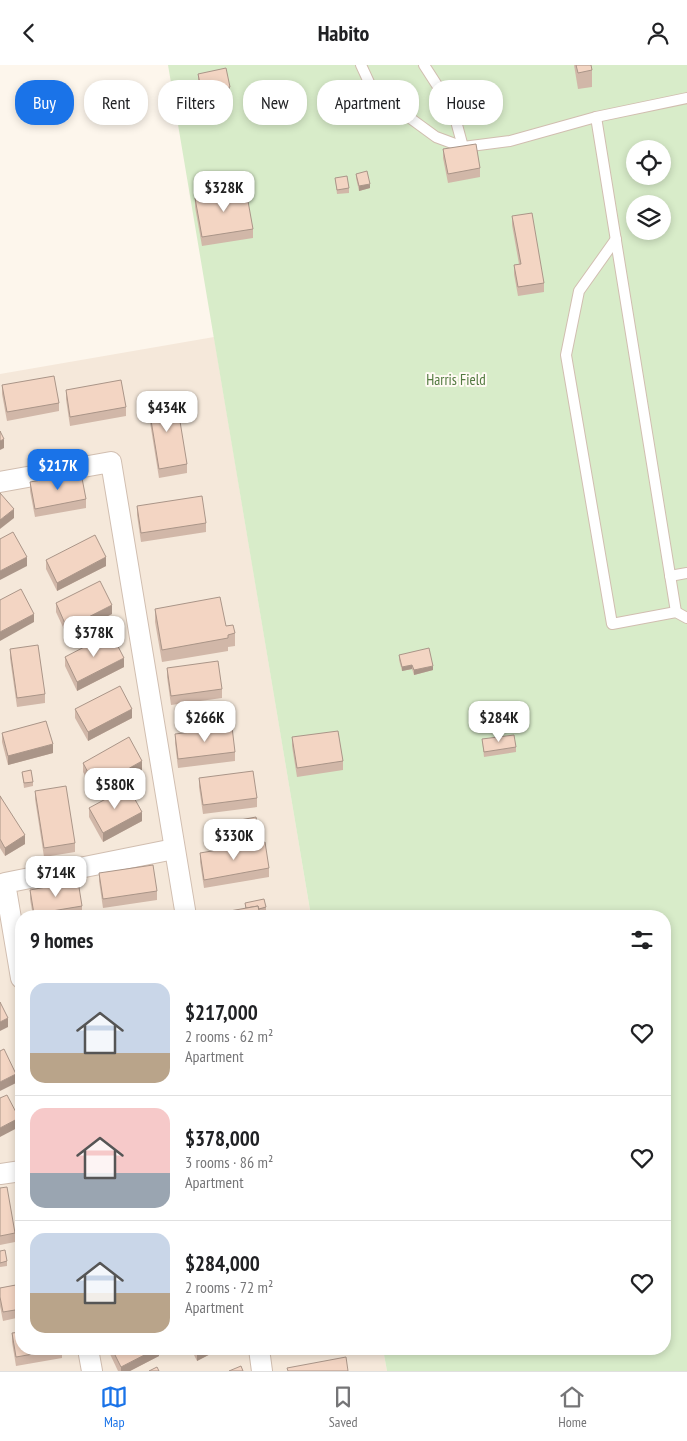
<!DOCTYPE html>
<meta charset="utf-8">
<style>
:root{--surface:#fff;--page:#f2f2f2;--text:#202124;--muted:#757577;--line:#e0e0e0;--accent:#1a73e8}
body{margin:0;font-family:"PT Sans Narrow",sans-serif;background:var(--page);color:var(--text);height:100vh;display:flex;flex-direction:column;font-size:19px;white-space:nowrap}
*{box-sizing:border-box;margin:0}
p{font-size:16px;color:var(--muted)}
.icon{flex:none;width:28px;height:28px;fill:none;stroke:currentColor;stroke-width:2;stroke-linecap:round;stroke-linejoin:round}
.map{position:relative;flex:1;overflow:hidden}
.sheet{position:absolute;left:15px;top:845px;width:656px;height:445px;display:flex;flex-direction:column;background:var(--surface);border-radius:20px;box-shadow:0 2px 8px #0003}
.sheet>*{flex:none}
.top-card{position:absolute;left:15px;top:15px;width:658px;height:45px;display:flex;gap:10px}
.tools{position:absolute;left:626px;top:75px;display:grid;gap:10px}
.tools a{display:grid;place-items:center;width:45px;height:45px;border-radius:50%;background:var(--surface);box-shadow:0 2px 8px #0003;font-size:25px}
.price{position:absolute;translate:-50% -42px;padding:0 11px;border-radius:10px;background:#fff;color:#222;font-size:16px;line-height:32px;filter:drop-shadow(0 1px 2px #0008)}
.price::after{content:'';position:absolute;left:50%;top:30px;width:15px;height:11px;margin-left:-8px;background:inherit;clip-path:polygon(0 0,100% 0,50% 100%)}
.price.current{background:var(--accent);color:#fff}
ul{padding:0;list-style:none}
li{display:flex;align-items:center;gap:15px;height:125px;padding:0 15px}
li+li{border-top:1px solid var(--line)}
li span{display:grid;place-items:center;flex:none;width:140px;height:100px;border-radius:15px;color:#555}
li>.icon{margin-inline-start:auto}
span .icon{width:60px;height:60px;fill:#fffc;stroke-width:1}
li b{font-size:21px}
h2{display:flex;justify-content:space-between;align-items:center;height:60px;padding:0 15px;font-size:21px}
.tag{padding:0 18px;border-radius:20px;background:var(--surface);box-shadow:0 2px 8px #0003;font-size:18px;line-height:45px}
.tag.current{background:var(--accent);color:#fff}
header{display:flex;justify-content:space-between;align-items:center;height:65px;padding:0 15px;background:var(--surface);font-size:22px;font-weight:700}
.tabs{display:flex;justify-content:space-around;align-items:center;height:70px;border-top:1px solid var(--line);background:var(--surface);font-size:14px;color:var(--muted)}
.tabs a{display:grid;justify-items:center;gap:2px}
.tabs .current{color:var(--accent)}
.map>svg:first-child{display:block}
.residential{fill:#f5e8da}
.green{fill:#d8ecc9;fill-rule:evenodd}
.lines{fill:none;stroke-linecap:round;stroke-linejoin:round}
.lane-casing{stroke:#d1beb0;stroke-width:12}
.street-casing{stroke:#d1beb0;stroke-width:22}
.lane{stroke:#fff;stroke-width:10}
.street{stroke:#fff;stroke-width:20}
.wall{fill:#d1b7a8}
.shaded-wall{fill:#aa9588}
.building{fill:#f3d5c3;stroke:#aa9588}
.labels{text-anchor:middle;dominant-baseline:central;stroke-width:4;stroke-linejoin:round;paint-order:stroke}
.park-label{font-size:15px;fill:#537a41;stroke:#fffaf3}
</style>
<header><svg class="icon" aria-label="back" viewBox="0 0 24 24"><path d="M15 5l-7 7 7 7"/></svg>Habito<svg class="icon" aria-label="person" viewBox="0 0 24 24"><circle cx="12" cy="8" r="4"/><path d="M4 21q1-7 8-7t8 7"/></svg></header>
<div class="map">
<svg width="687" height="1306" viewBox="0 0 687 1306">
<rect width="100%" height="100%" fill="#fdf6ec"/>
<polygon class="residential" points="214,272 311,851 21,851 21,1284 383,1284 387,1306 0,1306 0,309"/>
<path class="green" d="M168,0H687V1306H387L383,1284H665V851H311ZM635,84H662V111H635ZM635,139H662V166H635Z"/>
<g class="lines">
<defs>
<g id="lane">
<polyline points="361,0 373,26 436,72 463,82 510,76 596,52 687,33"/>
<polyline points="424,0 453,45 463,82"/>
<polyline points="596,52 676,547"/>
<polyline points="616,174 579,226 566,290 612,559 676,547 687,553"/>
<polyline points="670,511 687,508"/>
</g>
<g id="street">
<polyline points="0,417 111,397 186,851"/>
<polyline points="21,913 5,818 174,784"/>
<polyline points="0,1109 21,1106"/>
<polyline points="88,1284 92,1306"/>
<polyline points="259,1284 262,1306"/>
</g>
</defs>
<use href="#lane" class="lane-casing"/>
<use href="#street" class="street-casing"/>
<use href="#lane" class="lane"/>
<use href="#street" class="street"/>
</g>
<g class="wall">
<polygon points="574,0 591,0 592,5 592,22 578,24"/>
<polygon points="198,9 230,31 202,37 198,18"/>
<polygon points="443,84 480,103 480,112 448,118 443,93"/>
<polygon points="356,109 370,123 359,126 356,113"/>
<polygon points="335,113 349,123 349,128 337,129"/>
<polygon points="195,133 253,164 253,173 202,181 195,142"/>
<polygon points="512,151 544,218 544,227 518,231 514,209 514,200 519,199 512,160"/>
<polygon points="2,320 59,338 59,346 7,356 2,329"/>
<polygon points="66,325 126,342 126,351 70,361 66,334"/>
<polygon points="148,337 187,399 187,408 159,413 148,345"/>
<polygon points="30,417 86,434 86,443 35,452 30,426"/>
<polygon points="137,441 206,458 206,467 141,477 137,450"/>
<polygon points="46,495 106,501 57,526 46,504"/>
<polygon points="56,538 112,549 67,571 56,547"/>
<polygon points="155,544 226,561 235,568 235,581 228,582 228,586 162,597 155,557"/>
<polygon points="10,584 45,629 45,638 17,642 10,593"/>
<polygon points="399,590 433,605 414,610 412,604 402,606 399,595"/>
<polygon points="65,592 124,602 77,626 65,601"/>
<polygon points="167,603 222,624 222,633 171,640 167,612"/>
<polygon points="75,644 132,653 88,676 75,653"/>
<polygon points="2,668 53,688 8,700 2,677"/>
<polygon points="175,669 235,687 235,696 178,703 175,678"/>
<polygon points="292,672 343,696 343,705 297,712 292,681"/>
<polygon points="482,674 516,682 516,687 484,692"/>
<polygon points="83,698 142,705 96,731 83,707"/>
<polygon points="22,707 33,717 33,721 24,723"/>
<polygon points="199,713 257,733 257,742 203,749 199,722"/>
<polygon points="35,726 75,778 75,787 44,792 35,734"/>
<polygon points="0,730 25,779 5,791 0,783"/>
<polygon points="89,743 142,756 103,777 89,752"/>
<polygon points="235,756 258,763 258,767 237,771"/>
<polygon points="200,788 269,803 269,812 204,823 200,797"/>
<polygon points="99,808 157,826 157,835 103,843 99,816"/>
<polygon points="30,825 82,841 82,850 73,851 33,851 30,834"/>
<polygon points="245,838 266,842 266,847 260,848 245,843"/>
<polygon points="0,1123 15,1168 15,1177 0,1180"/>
<polygon points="0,1186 7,1196 7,1201 0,1202"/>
<polygon points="21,1219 21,1252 3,1256 0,1241 0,1223"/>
<polygon points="12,1268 62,1284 62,1293 16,1301 12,1277"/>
<polygon points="109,1284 159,1284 159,1291 130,1306 118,1306 109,1287"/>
<polygon points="191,1284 220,1284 197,1296"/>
<polygon points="283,1284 299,1284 284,1286"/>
</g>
<g class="shaded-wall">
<polygon points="230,22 230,31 202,37 202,28"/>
<polygon points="370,119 370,123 359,126 359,121"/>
<polygon points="4,374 4,383 0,385 0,376"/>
<polygon points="14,444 14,453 0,464 0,455"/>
<polygon points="27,492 27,501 0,515 0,506"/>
<polygon points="106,492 106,501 57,526 57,518"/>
<polygon points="112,540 112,549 67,571 67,563"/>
<polygon points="34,549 34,557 0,576 0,567"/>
<polygon points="124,593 124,602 77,626 77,617"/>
<polygon points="412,600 412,604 402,606 402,602"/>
<polygon points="433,601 433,605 414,610 414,605"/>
<polygon points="132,644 132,653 88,676 88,667"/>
<polygon points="53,679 53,688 8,700 8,691"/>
<polygon points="142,696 142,705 96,731 96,722"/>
<polygon points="142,747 142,756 103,777 103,768"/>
<polygon points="25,770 25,779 5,791 5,783"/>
<polygon points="8,953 8,962 0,966 0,957"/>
<polygon points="16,1009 16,1018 0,1026 0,1017"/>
<polygon points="19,1053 19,1062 0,1072 0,1063"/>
<polygon points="156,1284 159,1284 159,1291 130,1306 121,1306 121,1302"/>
<polygon points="203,1284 220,1284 197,1296 197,1287"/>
</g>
<g class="building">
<polygon points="576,0 591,0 592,5 578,8"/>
<polygon points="226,3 230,22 202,28 198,9"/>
<polygon points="476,79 480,103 448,109 443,84"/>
<polygon points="367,106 370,119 359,121 356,109"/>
<polygon points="347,111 349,123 337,125 335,113"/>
<polygon points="246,125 253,164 202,172 195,133"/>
<polygon points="532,148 544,218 518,222 514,200 521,199 512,151"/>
<polygon points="54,311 59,338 7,347 2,320"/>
<polygon points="121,315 126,342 70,352 66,325"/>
<polygon points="176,332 187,399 159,404 148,337"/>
<polygon points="0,366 4,374 0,376"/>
<polygon points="81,408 86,434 35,444 30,417"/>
<polygon points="0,428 14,444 0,455"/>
<polygon points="202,431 206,458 141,468 137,441"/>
<polygon points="13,467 27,492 0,506 0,474"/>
<polygon points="95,470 106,492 57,518 46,495"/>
<polygon points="100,516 112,540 67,563 56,538"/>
<polygon points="21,524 34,549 0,567 0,535"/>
<polygon points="220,532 226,561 233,560 235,568 228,570 228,573 162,585 155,544"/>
<polygon points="111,568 124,593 77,617 65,592"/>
<polygon points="38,580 45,629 17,633 10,584"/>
<polygon points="429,583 433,601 414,605 412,600 402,602 399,590"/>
<polygon points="218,596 222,624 171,631 167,603"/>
<polygon points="120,621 132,644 88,667 75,644"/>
<polygon points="46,656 53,679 8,691 2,668"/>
<polygon points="232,662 235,687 178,694 175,669"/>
<polygon points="338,666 343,696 297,703 292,672"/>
<polygon points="514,670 516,682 484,687 482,674"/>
<polygon points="129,672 142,696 96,722 83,698"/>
<polygon points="31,705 33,717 24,718 22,707"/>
<polygon points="253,706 257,733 203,740 199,713"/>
<polygon points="66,721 75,778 44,783 35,726"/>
<polygon points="128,722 142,747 103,768 89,743"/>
<polygon points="0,731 25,770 5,783 0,774"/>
<polygon points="256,752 258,763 237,766 235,756"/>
<polygon points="265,777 269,803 204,815 200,788"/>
<polygon points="153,800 157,826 103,834 99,808"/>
<polygon points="78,816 82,841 34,849 30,825"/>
<polygon points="264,834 266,842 259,844 258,841 246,843 245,838"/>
<polygon points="258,841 260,851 208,851 207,850"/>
<polygon points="121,846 124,851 112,851"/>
<polygon points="0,937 8,953 0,957"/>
<polygon points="4,984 16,1009 0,1017 0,986"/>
<polygon points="7,1030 19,1053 0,1063 0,1033"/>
<polygon points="7,1122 15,1168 0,1171 0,1123"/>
<polygon points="5,1185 7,1196 0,1198 0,1186"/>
<polygon points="21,1219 21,1244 3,1247 0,1232 0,1223"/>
<polygon points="21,1267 21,1284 62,1284 16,1292 12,1268"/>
<polygon points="112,1284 156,1284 121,1302"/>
<polygon points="195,1284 203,1284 197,1287"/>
<polygon points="346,1292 348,1306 288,1306 287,1303"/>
<polygon points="241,1301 243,1306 229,1306"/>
<polygon points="157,1302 159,1306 149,1306"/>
</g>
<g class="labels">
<g class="park-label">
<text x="456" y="314">Harris Field</text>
</g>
</g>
</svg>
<div class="tools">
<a><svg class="icon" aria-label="locate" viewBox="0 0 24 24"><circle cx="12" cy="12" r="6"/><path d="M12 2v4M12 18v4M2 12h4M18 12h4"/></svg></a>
<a><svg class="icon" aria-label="layers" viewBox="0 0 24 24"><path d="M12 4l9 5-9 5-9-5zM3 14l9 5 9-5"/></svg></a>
</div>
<b class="price" style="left:224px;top:148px">$328K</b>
<b class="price" style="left:167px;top:368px">$434K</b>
<b class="price current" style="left:58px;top:426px">$217K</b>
<b class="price" style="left:94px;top:593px">$378K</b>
<b class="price" style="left:205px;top:678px">$266K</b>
<b class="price" style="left:499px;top:678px">$284K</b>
<b class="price" style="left:115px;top:745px">$580K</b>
<b class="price" style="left:234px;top:796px">$330K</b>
<b class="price" style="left:56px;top:833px">$714K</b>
<div class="top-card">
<a class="tag current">Buy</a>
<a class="tag">Rent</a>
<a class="tag">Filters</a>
<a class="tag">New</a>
<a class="tag">Apartment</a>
<a class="tag">House</a>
</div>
<section class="sheet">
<h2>9 homes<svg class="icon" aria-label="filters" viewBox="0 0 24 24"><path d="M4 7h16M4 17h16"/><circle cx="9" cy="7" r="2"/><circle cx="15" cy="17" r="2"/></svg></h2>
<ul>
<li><span style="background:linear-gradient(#c9d6e8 70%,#b9a48a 0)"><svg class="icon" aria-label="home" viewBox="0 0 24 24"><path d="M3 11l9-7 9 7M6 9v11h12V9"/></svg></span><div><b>$217,000</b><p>2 rooms · 62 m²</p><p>Apartment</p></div><svg class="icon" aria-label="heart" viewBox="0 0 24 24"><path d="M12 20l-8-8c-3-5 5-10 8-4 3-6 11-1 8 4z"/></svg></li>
<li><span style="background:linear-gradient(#f6c9c9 65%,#9aa5b1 0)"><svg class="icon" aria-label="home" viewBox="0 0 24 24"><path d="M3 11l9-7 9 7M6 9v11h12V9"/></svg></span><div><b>$378,000</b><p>3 rooms · 86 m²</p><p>Apartment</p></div><svg class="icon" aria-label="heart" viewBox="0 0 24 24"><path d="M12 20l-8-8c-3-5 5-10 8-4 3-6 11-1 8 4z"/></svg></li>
<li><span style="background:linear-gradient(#c9d6e8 60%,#b9a48a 0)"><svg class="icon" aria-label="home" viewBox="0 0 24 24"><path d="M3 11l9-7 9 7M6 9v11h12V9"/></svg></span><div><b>$284,000</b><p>2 rooms · 72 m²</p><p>Apartment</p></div><svg class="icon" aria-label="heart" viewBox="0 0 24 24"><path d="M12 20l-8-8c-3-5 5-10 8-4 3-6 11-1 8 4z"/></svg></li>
</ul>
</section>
</div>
<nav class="tabs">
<a class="current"><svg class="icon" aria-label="map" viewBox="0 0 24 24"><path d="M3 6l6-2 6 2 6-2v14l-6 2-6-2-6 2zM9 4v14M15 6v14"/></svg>Map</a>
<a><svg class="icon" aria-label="saved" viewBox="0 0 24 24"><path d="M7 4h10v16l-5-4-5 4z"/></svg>Saved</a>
<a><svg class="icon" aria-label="home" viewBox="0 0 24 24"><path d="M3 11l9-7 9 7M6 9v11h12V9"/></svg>Home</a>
</nav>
